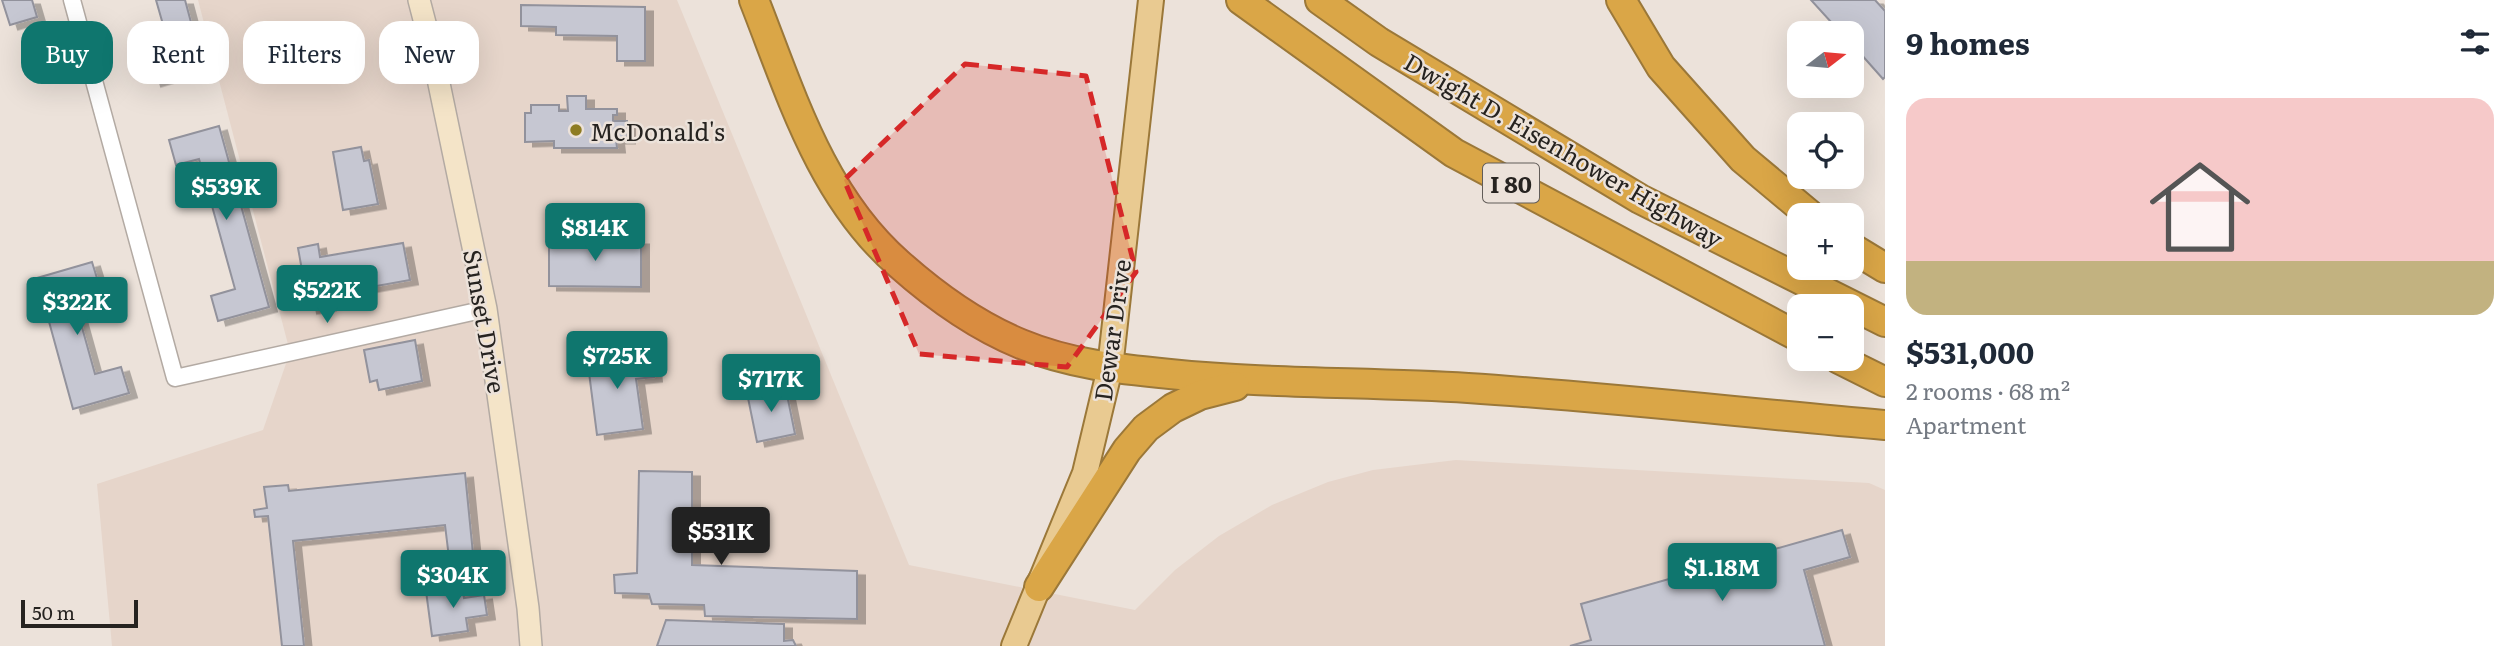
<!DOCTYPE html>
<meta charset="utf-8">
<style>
:root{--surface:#fff;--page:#f6f6f7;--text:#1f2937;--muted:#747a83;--accent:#0f766e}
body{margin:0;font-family:Literata,serif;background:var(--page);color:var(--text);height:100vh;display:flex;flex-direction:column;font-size:26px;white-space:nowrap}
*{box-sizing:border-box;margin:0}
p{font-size:23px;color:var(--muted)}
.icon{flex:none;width:38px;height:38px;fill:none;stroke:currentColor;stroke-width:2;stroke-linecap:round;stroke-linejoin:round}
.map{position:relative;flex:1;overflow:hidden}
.side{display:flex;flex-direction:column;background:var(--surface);width:630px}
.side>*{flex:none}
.top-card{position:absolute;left:21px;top:21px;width:665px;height:63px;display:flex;gap:14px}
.needle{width:46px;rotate:74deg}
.fabs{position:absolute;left:1787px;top:21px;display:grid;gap:14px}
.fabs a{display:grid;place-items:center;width:77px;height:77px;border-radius:14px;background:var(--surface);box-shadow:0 7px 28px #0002;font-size:35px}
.scale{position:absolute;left:21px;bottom:18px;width:117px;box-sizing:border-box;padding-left:7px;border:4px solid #262320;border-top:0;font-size:19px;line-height:24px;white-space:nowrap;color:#262320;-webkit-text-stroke:5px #ece2da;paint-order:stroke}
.price{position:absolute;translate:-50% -60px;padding:0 16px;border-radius:7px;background:var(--accent);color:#fff;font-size:23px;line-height:46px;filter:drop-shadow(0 2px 4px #0008)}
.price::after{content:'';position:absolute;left:50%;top:42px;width:21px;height:16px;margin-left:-10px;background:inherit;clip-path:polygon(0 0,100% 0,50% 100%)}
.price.current{background:#222;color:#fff}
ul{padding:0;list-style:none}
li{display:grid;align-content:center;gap:14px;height:371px;padding:0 21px}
li span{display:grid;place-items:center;height:217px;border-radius:21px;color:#555}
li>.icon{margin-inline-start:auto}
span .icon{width:126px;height:126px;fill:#fffc;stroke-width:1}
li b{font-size:30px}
h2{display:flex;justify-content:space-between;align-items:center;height:84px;padding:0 21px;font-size:30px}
.pill{padding:0 24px;border-radius:21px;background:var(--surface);box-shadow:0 7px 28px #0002;font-size:24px;line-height:63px}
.pill.current{background:var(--accent);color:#fff}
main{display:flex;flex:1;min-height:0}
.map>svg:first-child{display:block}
.built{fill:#e6d5ca}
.building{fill:#c6c7d2;stroke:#92929c;stroke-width:2;filter:url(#shadow)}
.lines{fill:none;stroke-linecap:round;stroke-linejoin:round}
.street-casing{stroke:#b3aaa3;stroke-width:19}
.secondary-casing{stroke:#b3aaa3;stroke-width:24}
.primary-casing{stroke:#9b7839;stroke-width:28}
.highway-casing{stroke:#9b7839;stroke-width:32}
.street{stroke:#fff;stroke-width:16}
.secondary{stroke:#f4e4c8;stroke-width:21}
.primary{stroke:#e9ca91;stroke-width:24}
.highway{stroke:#daa647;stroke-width:28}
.marked{fill:#d62828;fill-opacity:0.2;stroke:#d62828;stroke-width:5;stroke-dasharray:14 9;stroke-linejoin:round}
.poi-dot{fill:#8e7c22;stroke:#ece2da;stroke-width:2.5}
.labels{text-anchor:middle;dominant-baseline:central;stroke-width:5;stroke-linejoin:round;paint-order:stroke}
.shield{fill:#ece2da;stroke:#615c58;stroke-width:2}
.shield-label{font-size:23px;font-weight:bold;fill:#262320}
.poi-label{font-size:24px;fill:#262320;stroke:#ece2da;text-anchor:start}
.street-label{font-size:24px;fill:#262320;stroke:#ece2da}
</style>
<main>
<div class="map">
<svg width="1885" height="646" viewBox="0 0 1885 646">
<defs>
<filter id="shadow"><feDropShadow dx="8" dy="4.5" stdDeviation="0" flood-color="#0004"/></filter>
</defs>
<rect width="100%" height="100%" fill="#ece2da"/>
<polygon class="built" points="198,0 677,0 909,565 1135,610 1175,570 1219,536 1272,505 1328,482 1373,470 1456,460 1869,483 1885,490 1885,646 112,646 97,484 263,430 290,352"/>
<g class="building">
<polygon points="2,0 32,0 37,17 10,25"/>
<polygon points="156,0 185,0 203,67 153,82 146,56 170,49"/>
<polygon points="1811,0 1875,0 1885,11 1885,77 1883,79 1852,44 1852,33 1841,33"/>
<polygon points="521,5 645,7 645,61 617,61 617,36 556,35 556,27 521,26"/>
<polygon points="567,96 586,96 586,109 617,109 617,115 613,115 613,121 627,121 627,139 616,139 617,148 554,148 554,141 525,142 525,113 531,113 531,105 559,105 559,111 568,111"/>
<polygon points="219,126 269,307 218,321 211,296 235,289 199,159 176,165 169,140"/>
<polygon points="361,147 364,161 369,160 378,204 343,210 333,152"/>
<polygon points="549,239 641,240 641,287 549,286"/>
<polygon points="403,243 410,280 326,295 328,306 309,309 298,248 318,244 320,257"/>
<polygon points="92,262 100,288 73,295 95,374 121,367 129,393 73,409 37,278"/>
<polygon points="415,340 422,381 379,390 377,380 370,382 364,350"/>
<polygon points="633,351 634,360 652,358 654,377 636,379 643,429 597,435 587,357"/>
<polygon points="785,385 795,434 757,442 747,393"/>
<polygon points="639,471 692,472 692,565 857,571 857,619 705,616 704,605 652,604 649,594 615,593 614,575 637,573"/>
<polygon points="465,473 474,564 450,566 445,525 293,541 304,646 282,646 268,516 255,517 254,510 267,508 264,487 288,485 289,491"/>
<polygon points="1842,530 1850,557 1804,570 1825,646 1570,646 1591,640 1581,604"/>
<polygon points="462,586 464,598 484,595 487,615 466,618 468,631 432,636 426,591"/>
<polygon points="666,620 784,624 784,641 793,640 796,646 657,646"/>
</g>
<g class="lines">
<defs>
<polyline id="street" points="72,0 175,378 486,309"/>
<polyline id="secondary" points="419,0 432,50 486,309 528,608 531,646"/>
<polyline id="primary" points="1014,646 1085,473 1110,368 1151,0"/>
<g id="highway">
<path d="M754,0C791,94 821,196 899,264C935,296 977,326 1021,344C1069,364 1119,369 1170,374C1269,384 1369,382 1468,388C1607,397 1746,413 1885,425"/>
<polyline points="1241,0 1454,153 1799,337"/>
<polyline points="1320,0 1379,42 1640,199 1885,322"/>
<polyline points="1621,0 1661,67 1743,159 1810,215"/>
<polyline points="1852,248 1885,268"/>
<polyline points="1839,359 1885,382"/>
<polyline points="1039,587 1127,450 1146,428 1173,408 1200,395 1235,386"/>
</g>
</defs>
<use href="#street" class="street-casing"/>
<use href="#secondary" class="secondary-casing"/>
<use href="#primary" class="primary-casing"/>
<use href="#highway" class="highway-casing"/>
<use href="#street" class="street"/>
<use href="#secondary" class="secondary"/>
<use href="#primary" class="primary"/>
<use href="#highway" class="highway"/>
</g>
<path class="marked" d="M965,64L1086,76L1136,272L1067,367L919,354L844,180Z"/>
<circle class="poi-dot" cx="576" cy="130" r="7"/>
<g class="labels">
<rect class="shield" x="1483" y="163.5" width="56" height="39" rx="5"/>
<g class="shield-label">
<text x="1511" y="183">I 80</text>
</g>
<g class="poi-label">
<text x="590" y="130">McDonald's</text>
</g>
<g class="street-label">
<text transform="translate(1564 149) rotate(30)">Dwight D. Eisenhower Highway</text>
<text transform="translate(486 321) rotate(80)">Sunset Drive</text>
<text transform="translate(1111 330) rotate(-82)">Dewar Drive</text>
</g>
</g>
</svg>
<div class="fabs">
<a><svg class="needle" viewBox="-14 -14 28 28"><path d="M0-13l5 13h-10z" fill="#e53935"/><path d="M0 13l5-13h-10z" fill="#747a83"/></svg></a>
<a><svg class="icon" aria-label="locate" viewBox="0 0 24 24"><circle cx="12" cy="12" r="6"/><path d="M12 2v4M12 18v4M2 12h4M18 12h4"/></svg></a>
<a>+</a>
<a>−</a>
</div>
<div class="scale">50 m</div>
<b class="price" style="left:226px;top:222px">$539K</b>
<b class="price" style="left:595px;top:263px">$814K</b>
<b class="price" style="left:327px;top:325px">$522K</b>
<b class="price" style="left:77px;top:337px">$322K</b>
<b class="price" style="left:617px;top:391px">$725K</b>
<b class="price" style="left:771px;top:414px">$717K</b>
<b class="price current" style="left:721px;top:567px">$531K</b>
<b class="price" style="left:1722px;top:603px">$1.18M</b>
<b class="price" style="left:453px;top:610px">$304K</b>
<div class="top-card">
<a class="pill current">Buy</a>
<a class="pill">Rent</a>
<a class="pill">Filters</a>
<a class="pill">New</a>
</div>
</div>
<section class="side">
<h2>9 homes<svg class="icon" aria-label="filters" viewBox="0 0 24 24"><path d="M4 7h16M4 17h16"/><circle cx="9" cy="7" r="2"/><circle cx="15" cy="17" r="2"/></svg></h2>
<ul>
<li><span style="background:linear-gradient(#f6c9c9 75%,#c2b280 0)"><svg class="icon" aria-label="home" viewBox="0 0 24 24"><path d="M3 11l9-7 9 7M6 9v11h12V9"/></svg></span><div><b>$531,000</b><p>2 rooms · 68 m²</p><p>Apartment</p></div></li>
</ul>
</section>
</main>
